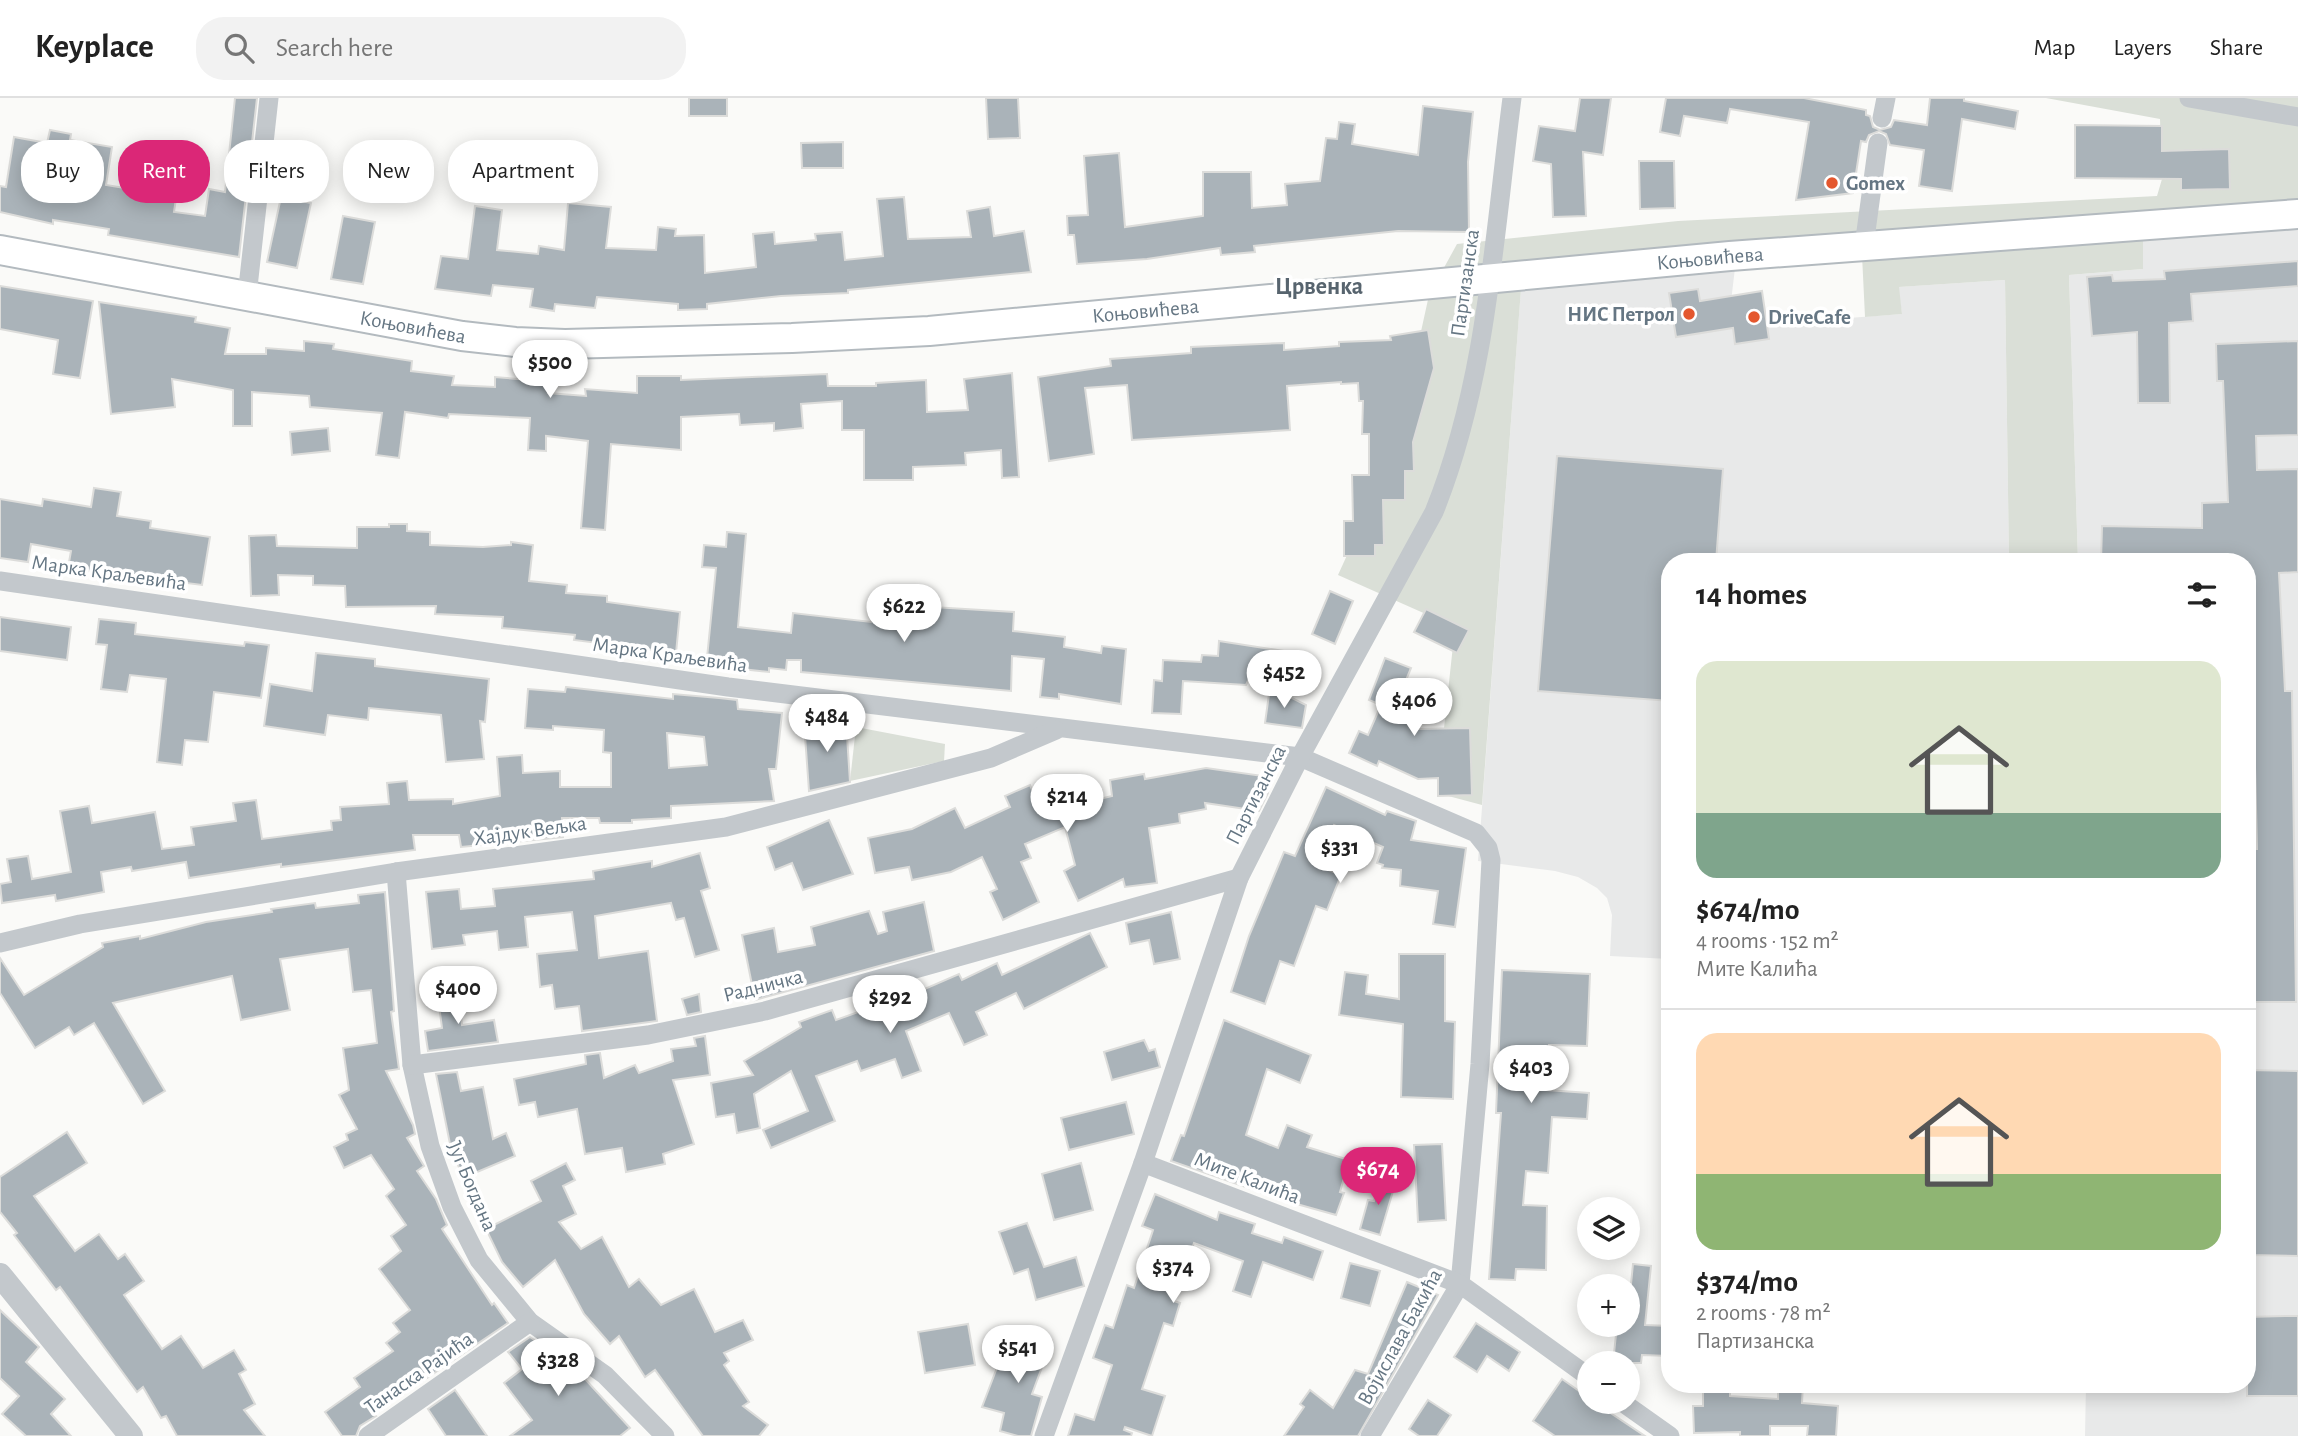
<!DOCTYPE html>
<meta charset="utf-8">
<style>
:root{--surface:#fff;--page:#f2f2f2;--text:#222;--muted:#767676;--line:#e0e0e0;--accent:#db2777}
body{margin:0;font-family:"Alegreya Sans",sans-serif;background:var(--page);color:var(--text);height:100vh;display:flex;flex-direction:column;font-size:26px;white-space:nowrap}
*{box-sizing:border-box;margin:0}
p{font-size:23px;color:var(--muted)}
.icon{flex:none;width:38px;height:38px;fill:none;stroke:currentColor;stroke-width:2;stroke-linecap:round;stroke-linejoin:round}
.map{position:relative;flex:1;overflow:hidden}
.details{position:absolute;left:1661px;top:455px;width:595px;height:840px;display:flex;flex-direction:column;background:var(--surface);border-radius:28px;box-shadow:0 4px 18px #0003}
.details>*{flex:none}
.hud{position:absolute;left:21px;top:42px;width:665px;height:63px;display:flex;gap:14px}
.buttons{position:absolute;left:1577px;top:1099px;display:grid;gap:14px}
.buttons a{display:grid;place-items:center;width:63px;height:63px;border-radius:50%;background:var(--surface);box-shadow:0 4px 18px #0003;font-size:35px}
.price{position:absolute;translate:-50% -60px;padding:0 16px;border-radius:24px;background:#fff;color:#222;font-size:23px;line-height:46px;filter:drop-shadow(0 2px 4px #0008)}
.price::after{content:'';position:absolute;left:50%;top:42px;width:21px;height:16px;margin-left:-10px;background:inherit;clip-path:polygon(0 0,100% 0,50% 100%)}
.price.on{background:var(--accent);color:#fff}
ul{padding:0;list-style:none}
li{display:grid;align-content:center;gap:14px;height:371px;padding:0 35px}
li+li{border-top:2px solid var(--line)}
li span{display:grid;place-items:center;height:217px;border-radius:21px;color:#555}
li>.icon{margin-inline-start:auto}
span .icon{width:126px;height:126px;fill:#fffc;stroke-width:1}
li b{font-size:30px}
h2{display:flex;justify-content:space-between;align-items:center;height:84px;padding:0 35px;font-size:30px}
.chip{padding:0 24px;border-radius:28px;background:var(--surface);box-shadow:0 4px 18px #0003;font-size:24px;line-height:63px}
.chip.on{background:var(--accent);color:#fff}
header{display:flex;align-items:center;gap:42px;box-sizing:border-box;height:98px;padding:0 35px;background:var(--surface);border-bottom:2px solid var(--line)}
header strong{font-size:33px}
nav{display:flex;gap:38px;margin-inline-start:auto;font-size:24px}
.search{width:490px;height:63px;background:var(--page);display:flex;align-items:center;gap:18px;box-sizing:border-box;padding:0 24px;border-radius:28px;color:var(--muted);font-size:26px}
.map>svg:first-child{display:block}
.built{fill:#e8e9e9}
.green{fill:#dadfd7}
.building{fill:#aab3b9;stroke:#dcdcda;stroke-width:2;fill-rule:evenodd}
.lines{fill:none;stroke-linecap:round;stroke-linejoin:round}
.secondary-casing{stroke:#b3babf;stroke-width:32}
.minor{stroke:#c3c8cc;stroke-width:19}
.tertiary{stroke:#c3c8cc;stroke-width:24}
.secondary{stroke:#fff;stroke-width:28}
.poi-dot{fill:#e4572e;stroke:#fff;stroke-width:2.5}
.labels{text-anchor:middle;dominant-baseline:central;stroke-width:7;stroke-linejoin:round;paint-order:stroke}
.poi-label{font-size:21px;font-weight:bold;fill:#657683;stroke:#fff;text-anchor:start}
.street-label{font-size:21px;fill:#657683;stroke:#fff}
.quarter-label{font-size:24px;font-weight:bold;fill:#57646e;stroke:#fff}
</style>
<header>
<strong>Keyplace</strong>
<div class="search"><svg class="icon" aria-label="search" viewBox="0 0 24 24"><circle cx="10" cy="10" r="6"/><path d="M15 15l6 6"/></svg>Search here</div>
<nav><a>Map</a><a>Layers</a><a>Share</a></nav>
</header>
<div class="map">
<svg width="2298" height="1338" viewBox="0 0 2298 1338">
<rect width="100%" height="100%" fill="#fafaf8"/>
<g class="built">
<polygon points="2298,126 2298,1338 2085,1338 2086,1286 2247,1286 2247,464 2078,464 2069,177 2143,171 2142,141"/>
<polygon points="1735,170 1728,229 1902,216 1898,189 2005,182 2009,464 1670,464 1669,861 1610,858 1612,817 1607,800 1597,790 1578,779 1555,773 1478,763 1521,190"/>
</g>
<g class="green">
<polygon points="2046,0 2298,0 2298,126 2143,141 2143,171 2069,177 2078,464 2009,464 2005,182 1899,189 1902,216 1865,219 1862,157 1521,191 1482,707 1437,695 1455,529 1338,477 1395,352 1429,197 1457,146 1678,123 2157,98 2162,81 2160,21"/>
<polygon points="856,629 945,646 944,663 850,683"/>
</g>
<g class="building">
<polygon points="235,0 257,0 239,159 108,137 109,131 53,122 53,126 0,114 0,88 6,89 14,39 47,45 50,32 71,36 70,42 112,49 106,87 143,93 148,62 181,67 174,114 205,118 209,91 225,94"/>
<rect x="689" y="0" width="38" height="18"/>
<polygon points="986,0 1018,0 1020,40 988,41"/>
<polygon points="1580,0 1611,0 1603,57 1583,54 1586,118 1553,119 1551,66 1533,63 1539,28 1575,33"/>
<polygon points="1666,0 1804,0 1866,12 1866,17 1870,18 1873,29 1880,32 1891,29 1894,22 1927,27 1930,0 1964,0 1964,3 2018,13 2015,31 1962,21 1952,93 1919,88 1924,52 1890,47 1886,36 1879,33 1869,37 1866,44 1861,43 1853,95 1796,102 1809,24 1730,11 1727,25 1684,18 1680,38 1660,34"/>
<polygon points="1423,8 1473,14 1468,64 1469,134 1398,133 1254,148 1255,154 1221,157 1220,150 1147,161 1077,166 1074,137 1068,137 1067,118 1088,117 1084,58 1119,55 1125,129 1203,118 1203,74 1251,74 1252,110 1287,107 1285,86 1320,83 1326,40 1337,41 1339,24 1355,26 1352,46 1418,57"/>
<polygon points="2075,27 2162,28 2162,53 2229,51 2230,91 2181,92 2181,81 2075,80"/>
<polygon points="843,44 843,70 802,70 801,45"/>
<polygon points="1639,63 1674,63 1675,110 1640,111"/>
<polygon points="281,99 311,105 297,170 267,164"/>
<polygon points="904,99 908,141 971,139 967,113 990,109 994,138 1024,133 1031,174 848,192 848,195 781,198 707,206 707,211 678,212 678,206 597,199 595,210 555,206 554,213 530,209 533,191 493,187 491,198 435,191 441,158 468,161 475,108 502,112 497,152 538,156 539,148 564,152 568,105 611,109 606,150 656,152 658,129 676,131 675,138 704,137 705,175 756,169 753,136 774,134 775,146 816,142 815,136 842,134 845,162 883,158 877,101"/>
<polygon points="343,118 375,124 363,186 331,181"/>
<polygon points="2298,163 2298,188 2191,196 2193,223 2169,225 2170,305 2138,305 2137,234 2092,238 2087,179 2112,177 2113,183 2165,181 2164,173"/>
<polygon points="0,188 93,203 80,280 53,276 58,242 0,231"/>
<polygon points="1698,191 1700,203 1762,193 1769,241 1735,246 1733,230 1676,239 1669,195"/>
<polygon points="99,204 196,219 195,224 230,230 225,256 266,256 266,250 304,253 304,243 334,246 333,251 412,263 411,273 454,278 452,287 495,289 495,279 518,281 549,285 548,295 586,298 585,291 637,295 637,278 681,278 681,282 827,276 828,288 876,288 876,285 926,282 927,314 968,312 964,281 1012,275 1019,379 1002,380 1001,352 965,355 966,367 913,369 913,382 864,382 864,332 842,332 842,303 801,306 803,330 774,333 774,325 740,327 739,316 681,319 681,352 611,346 605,432 581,430 588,343 546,338 546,353 528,352 530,320 449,316 448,320 405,314 399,360 376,357 382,315 310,309 309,298 252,294 252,328 233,328 233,292 172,281 175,309 111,316"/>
<polygon points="1428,232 1434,270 1413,344 1414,373 1405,373 1405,402 1383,402 1384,447 1375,447 1375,458 1344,458 1344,423 1353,423 1352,377 1369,377 1369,336 1362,336 1363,303 1359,303 1358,285 1341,286 1341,284 1287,288 1290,332 1132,342 1127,287 1085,290 1094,356 1049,363 1038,279 1111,268 1110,261 1191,255 1191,249 1284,245 1284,252 1339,248 1339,244 1391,242 1390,238"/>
<polygon points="2298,243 2298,337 2256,338 2257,372 2298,371 2298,474 2279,475 2285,593 2292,593 2296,904 2247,904 2247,751 2257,751 2254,628 2247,628 2247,464 2101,464 2102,428 2202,430 2202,405 2228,404 2223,283 2217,283 2216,246"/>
<polygon points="328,330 330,353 292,357 290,334"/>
<polygon points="1557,358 1723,371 1716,464 1670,464 1670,603 1538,593"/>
<polygon points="94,390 121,394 117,418 151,423 150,430 210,439 202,487 68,470 71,453 31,446 28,464 0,460 0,401 42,408 43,401 91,409"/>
<polygon points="389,426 407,426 407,433 430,434 430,447 483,449 511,447 511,444 533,447 529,483 567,487 566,495 607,498 607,504 680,514 676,555 574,542 575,537 502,530 503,519 435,516 436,508 346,509 345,488 313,487 313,478 278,477 279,497 251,498 249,438 276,437 277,448 357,450 357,429 389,429"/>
<polygon points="727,434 746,436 738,529 791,535 793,515 871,524 873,508 933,513 933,509 1014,514 1013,533 1065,539 1064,549 1101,555 1102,548 1126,551 1121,606 1059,596 1059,601 1040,599 1044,561 1012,558 1011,593 801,574 801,562 787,562 786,572 769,570 769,574 742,571 743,564 707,560 716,470 702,469 704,447 726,449"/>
<polygon points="1330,493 1353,503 1335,546 1312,536"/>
<polygon points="1426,511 1469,532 1457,555 1414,534"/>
<polygon points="0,519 71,529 67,562 0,553"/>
<polygon points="99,521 136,525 135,536 244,548 245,544 269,547 261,600 214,594 208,644 185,642 182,667 157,664 166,581 130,577 127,594 101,591 107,547 96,546"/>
<polygon points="1219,543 1297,555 1295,573 1259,559 1246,587 1183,583 1181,616 1152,615 1154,582 1162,583 1163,562 1201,564 1202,557 1218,558"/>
<polygon points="316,555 375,561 375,568 489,581 485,624 480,623 484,661 446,664 441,617 369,610 368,622 328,617 325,637 264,628 270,586 312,593"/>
<polygon points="1385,560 1411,570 1400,597 1424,606 1414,631 1470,630 1472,697 1438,698 1438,680 1418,681 1379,663 1377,668 1349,655 1359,633 1368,637 1381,607 1369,602"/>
<path d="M566,589L673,601V596L719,600L737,602L738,611L782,615L776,671H769L774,703L671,708V720L632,722V725H600L599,720H562L563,739L461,749L459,737H413L415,752L281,769V766L189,780L186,764L132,773L131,769L101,774L104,794L56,803L55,797L2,805L0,786L11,784L7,761L28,758L32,781L71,774L60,713L89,708L92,725L155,714L162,751L194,747L191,729L236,723L233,705L256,702L262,741L332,732L331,723L341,722L340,709L389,706L387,685L407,683L409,702L453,701V706L500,698L497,659L522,657L523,675L560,673V689H611V655L603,654L604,632L553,628V632L525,630L528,591L565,594ZM667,635L704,639L707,667L669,670Z"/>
<polygon points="1270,589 1306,607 1302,630 1265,625"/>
<polygon points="846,622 850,684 809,693 804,624"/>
<polygon points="1206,670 1270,679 1268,695 1259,713 1205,705 1206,711 1179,716 1180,725 1149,730 1157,785 1125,789 1123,781 1078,803 1064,773 1075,767 1065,729 1025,746 1031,760 1021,764 1039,804 1003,822 990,794 997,791 982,759 951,774 912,782 909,769 875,775 868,740 912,731 955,710 965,730 1010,709 1005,698 1030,687 1042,715 1112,698 1110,682 1144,676 1145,681"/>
<polygon points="1326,689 1385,717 1387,713 1416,723 1411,742 1466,750 1455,829 1433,826 1438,793 1400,788 1401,772 1382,770 1383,767 1377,765 1383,749 1334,727 1316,767 1341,777 1327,812 1316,808 1294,868 1280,863 1265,906 1231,894 1249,838 1284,754 1295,758"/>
<polygon points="829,722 853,776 803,792 792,765 775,772 767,749"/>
<polygon points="700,755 710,790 701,793 719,852 695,859 684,820 676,822 671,805 595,818 599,860 648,853 657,923 582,933 579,908 555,911 552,887 540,889 537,856 577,852 572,814 525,819 528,849 499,852 497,833 463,837 465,847 432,851 426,794 459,791 461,811 495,808 493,791 594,781 593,773 652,763 652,769"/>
<polygon points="385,794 394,913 391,914 399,971 386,973 413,1027 415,1036 407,1040 424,1068 417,1073 436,1101 447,1127 442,1131 492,1207 494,1205 508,1225 374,1316 376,1318 360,1328 356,1338 342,1338 325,1314 360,1289 354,1280 393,1253 386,1245 400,1234 393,1225 410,1212 379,1171 401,1153 391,1138 406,1127 386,1098 394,1091 371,1057 344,1070 334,1049 348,1042 346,1036 357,1031 339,997 349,992 343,950 377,945 371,892 353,894 348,851 280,861 290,912 241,922 232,878 113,905 165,993 143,1006 94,925 74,937 69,929 35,950 0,895 0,860 24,897 103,849 102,845 140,838 140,841 206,824 272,814 271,811 315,805 316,810 359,805 358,797"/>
<polygon points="924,804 934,853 755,902 742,837 774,830 778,854 815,847 811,829 869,813 878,836 887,833 883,814"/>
<polygon points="1171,814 1180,861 1154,866 1149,842 1130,846 1126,825"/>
<polygon points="1090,835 1107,869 1024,911 1016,895 976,914 987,937 964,947 949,915 906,933 921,973 902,980 895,961 861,973 857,963 816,978 835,1023 771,1050 763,1032 808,1013 791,973 754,996 760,1030 737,1035 734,1016 716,1019 711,985 753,977 744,963 801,929 799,924 832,912 836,922 875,908 872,902 892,895 895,904 959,876 962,882 997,865 1002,877"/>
<polygon points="1399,856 1445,856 1445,923 1455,924 1453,1001 1401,999 1403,926 1339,917 1345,874 1368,877 1366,896 1399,901"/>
<polygon points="1502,872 1590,876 1587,948 1549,947 1547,992 1589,995 1587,1021 1552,1019 1548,1075 1526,1073 1523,1107 1547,1108 1546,1172 1516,1171 1515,1182 1489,1181 1501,1015 1496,1015"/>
<polygon points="458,889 462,927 494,922 498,944 428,953 425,933 442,930 437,892"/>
<polygon points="699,896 701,914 687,917 682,901"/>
<polygon points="1224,922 1311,957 1300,985 1267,971 1246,1037 1278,1050 1287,1027 1312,1037 1307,1049 1349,1062 1340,1094 1344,1095 1336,1117 1286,1103 1171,1063 1181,1037 1184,1038"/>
<polygon points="705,938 710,977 673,982 694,1046 663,1056 665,1066 626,1074 622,1050 585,1056 577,1011 538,1019 535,1004 519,1007 514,981 586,966 585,957 600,955 604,980 635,967 639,975 673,963 671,951 696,948 694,940"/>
<polygon points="1144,942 1149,953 1155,951 1160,969 1112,982 1104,954"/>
<polygon points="2247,972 2298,973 2298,1158 2247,1157"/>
<polygon points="457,974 461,993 483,989 493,1041 506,1035 515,1058 463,1080 450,1046 436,976"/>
<polygon points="1126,1004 1134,1036 1069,1052 1061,1020"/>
<polygon points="67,1034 87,1065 34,1098 75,1153 99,1136 118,1161 125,1156 144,1183 124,1197 162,1251 181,1238 203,1270 234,1252 246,1272 239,1276 255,1306 244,1312 265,1338 177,1338 166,1318 161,1320 143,1289 137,1294 60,1189 56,1192 14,1137 17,1135 0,1114 0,1079"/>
<polygon points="1442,1046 1446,1122 1418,1124 1414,1047"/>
<polygon points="566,1065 575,1082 563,1088 576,1116 559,1124 581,1151 602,1139 629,1189 639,1181 661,1207 694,1191 715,1234 743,1222 753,1242 724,1255 729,1263 724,1267 749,1304 743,1308 768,1327 759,1338 703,1338 655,1272 645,1279 619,1238 610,1246 584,1216 555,1162 523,1189 502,1164 486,1131 541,1103 531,1083"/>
<polygon points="1081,1065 1093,1112 1054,1122 1042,1076"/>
<polygon points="1381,1079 1396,1083 1380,1137 1360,1131 1368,1102 1374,1103"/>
<polygon points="1155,1096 1217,1122 1219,1114 1255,1126 1252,1135 1282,1145 1284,1139 1323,1153 1313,1182 1263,1164 1251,1199 1233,1193 1243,1163 1194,1145 1174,1203 1180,1205 1173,1228 1164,1225 1142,1291 1165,1298 1152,1338 1125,1329 1124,1332 1132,1335 1131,1338 1068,1338 1075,1316 1094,1322 1112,1267 1093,1260 1105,1227 1113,1230 1127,1187 1134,1190 1153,1132 1142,1128"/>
<polygon points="1027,1125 1044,1169 1076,1159 1084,1188 1036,1202 1028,1171 1014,1176 999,1134"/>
<polygon points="1350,1165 1380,1173 1370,1208 1341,1200"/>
<polygon points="1633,1166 1651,1168 1645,1227 1670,1228 1670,1258 1642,1257 1641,1265 1613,1265 1617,1227 1628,1227 1628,1186 1631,1186"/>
<polygon points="1407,1184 1438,1197 1358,1338 1284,1338 1304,1309 1300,1306 1310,1292 1333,1310 1355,1272 1368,1276"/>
<polygon points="0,1212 39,1249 26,1264 65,1301 51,1316 71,1338 26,1338 2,1316 19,1298 0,1280"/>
<polygon points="2285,1218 2298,1218 2298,1298 2247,1298 2247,1219"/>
<polygon points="1476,1225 1520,1254 1509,1273 1487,1258 1477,1274 1454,1259"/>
<polygon points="968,1226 975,1267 925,1275 918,1234"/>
<polygon points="1034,1235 1052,1242 1032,1296 1042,1299 1031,1338 1018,1338 1000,1333 1004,1315 982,1309 1009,1238 1030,1246"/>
<polygon points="530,1239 550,1253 567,1276 575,1270 630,1330 620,1338 510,1338 532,1322 504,1285 522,1271 508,1254"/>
<polygon points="1562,1281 1589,1300 1589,1304 1594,1304 1645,1338 1555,1338 1533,1323"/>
<polygon points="1778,1286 1803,1286 1802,1305 1838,1308 1836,1338 1807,1338 1808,1328 1770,1328 1770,1338 1740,1338 1740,1334 1694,1335 1693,1308 1703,1308 1703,1289 1730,1289 1730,1298 1778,1301"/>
<polygon points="455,1292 487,1338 446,1338 428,1311"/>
<polygon points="1428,1302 1451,1317 1437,1338 1419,1338 1409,1331"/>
</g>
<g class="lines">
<defs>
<g id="secondary">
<path id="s1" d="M0,152L462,238L515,244L565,246L792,240L929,233L1730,158L2298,116"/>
</g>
</defs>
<use href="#secondary" class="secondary-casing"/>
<g class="minor">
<polyline points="2189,0 2298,19"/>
<polyline points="1882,20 1886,0"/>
<polyline points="1864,148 1878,45"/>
<polyline points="247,198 269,0"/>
<polyline points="0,483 728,589 1300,659 1476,735 1488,750 1491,762 1480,966 1460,1186 1370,1338"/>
<polyline points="396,774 412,967 430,1048 452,1109 479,1162 530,1224 605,1277 665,1338"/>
<polyline points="0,845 80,826 396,774 726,729 991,660 1056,632"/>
<polyline points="412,967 648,937 765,913 1239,780"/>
<polyline points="1143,1065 1460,1186 1589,1279"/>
<polyline points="1622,1304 1670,1338"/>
<polyline points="368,1338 530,1224"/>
<path d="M1044,1338L1143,1065L1239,780L1300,659L1434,414C1487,283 1494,138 1512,0"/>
</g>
<polyline class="tertiary" points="0,1177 131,1338"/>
<use href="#secondary" class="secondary"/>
</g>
<g class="poi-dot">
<circle cx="1832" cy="85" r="7"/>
<circle cx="1689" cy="216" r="7"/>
<circle cx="1754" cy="219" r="7"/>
</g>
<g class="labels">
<g class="poi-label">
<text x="1846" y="85">Gomex</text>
<text x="1675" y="216" text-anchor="end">НИС Петрол</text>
<text x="1768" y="219">DriveCafe</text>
</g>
<g class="street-label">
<text stroke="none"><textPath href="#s1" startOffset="1722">Коњовићева</textPath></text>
<text transform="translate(1465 185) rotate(-82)">Партизанска</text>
<text stroke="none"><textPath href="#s1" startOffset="1155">Коњовићева</textPath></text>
<text stroke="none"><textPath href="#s1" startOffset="420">Коњовићева</textPath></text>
<text transform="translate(109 475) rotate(8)">Марка Краљевића</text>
<text transform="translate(670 557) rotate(8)">Марка Краљевића</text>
<text transform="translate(1256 697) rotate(-63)">Партизанска</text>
<text transform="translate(530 733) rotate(-8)">Хајдук Вељка</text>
<text transform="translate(763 888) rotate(-14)">Радничка</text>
<text transform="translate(1247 1080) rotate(21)">Мите Калића</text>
<text transform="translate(472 1088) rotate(67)">Југ Богдана</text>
<text transform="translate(1400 1239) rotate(-61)">Војислава Бакића</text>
<text transform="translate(419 1275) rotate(-35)">Танаска Рајића</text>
</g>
<g class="quarter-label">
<text x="1319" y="189">Црвенка</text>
</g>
</g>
</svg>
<div class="buttons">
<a><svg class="icon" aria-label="layers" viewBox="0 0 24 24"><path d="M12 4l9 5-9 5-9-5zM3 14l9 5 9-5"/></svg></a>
<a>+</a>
<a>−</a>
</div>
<b class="price" style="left:550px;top:302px">$500</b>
<b class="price" style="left:904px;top:546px">$622</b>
<b class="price" style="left:1284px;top:612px">$452</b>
<b class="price" style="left:1414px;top:640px">$406</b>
<b class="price" style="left:827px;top:656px">$484</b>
<b class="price" style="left:1067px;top:736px">$214</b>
<b class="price" style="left:1340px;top:787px">$331</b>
<b class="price" style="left:458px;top:928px">$400</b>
<b class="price" style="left:890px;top:937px">$292</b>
<b class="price" style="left:1531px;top:1007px">$403</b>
<b class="price on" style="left:1378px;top:1109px">$674</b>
<b class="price" style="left:1173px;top:1207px">$374</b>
<b class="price" style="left:1018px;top:1287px">$541</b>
<b class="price" style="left:558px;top:1300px">$328</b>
<div class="hud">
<a class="chip">Buy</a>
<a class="chip on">Rent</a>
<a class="chip">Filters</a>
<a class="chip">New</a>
<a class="chip">Apartment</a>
</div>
<section class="details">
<h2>14 homes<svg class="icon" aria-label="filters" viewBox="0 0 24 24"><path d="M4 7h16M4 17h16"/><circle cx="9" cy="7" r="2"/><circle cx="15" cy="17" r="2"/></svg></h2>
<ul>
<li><span style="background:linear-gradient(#dfe7d0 70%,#7fa58c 0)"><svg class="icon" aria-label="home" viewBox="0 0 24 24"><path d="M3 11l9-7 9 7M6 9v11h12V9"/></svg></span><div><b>$674/mo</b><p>4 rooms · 152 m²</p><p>Мите Калића</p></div></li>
<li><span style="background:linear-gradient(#ffd9b3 65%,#8fb573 0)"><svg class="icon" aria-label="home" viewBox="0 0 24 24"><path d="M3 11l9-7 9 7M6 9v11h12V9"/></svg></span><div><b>$374/mo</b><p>2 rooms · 78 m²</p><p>Партизанска</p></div></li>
</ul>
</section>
</div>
